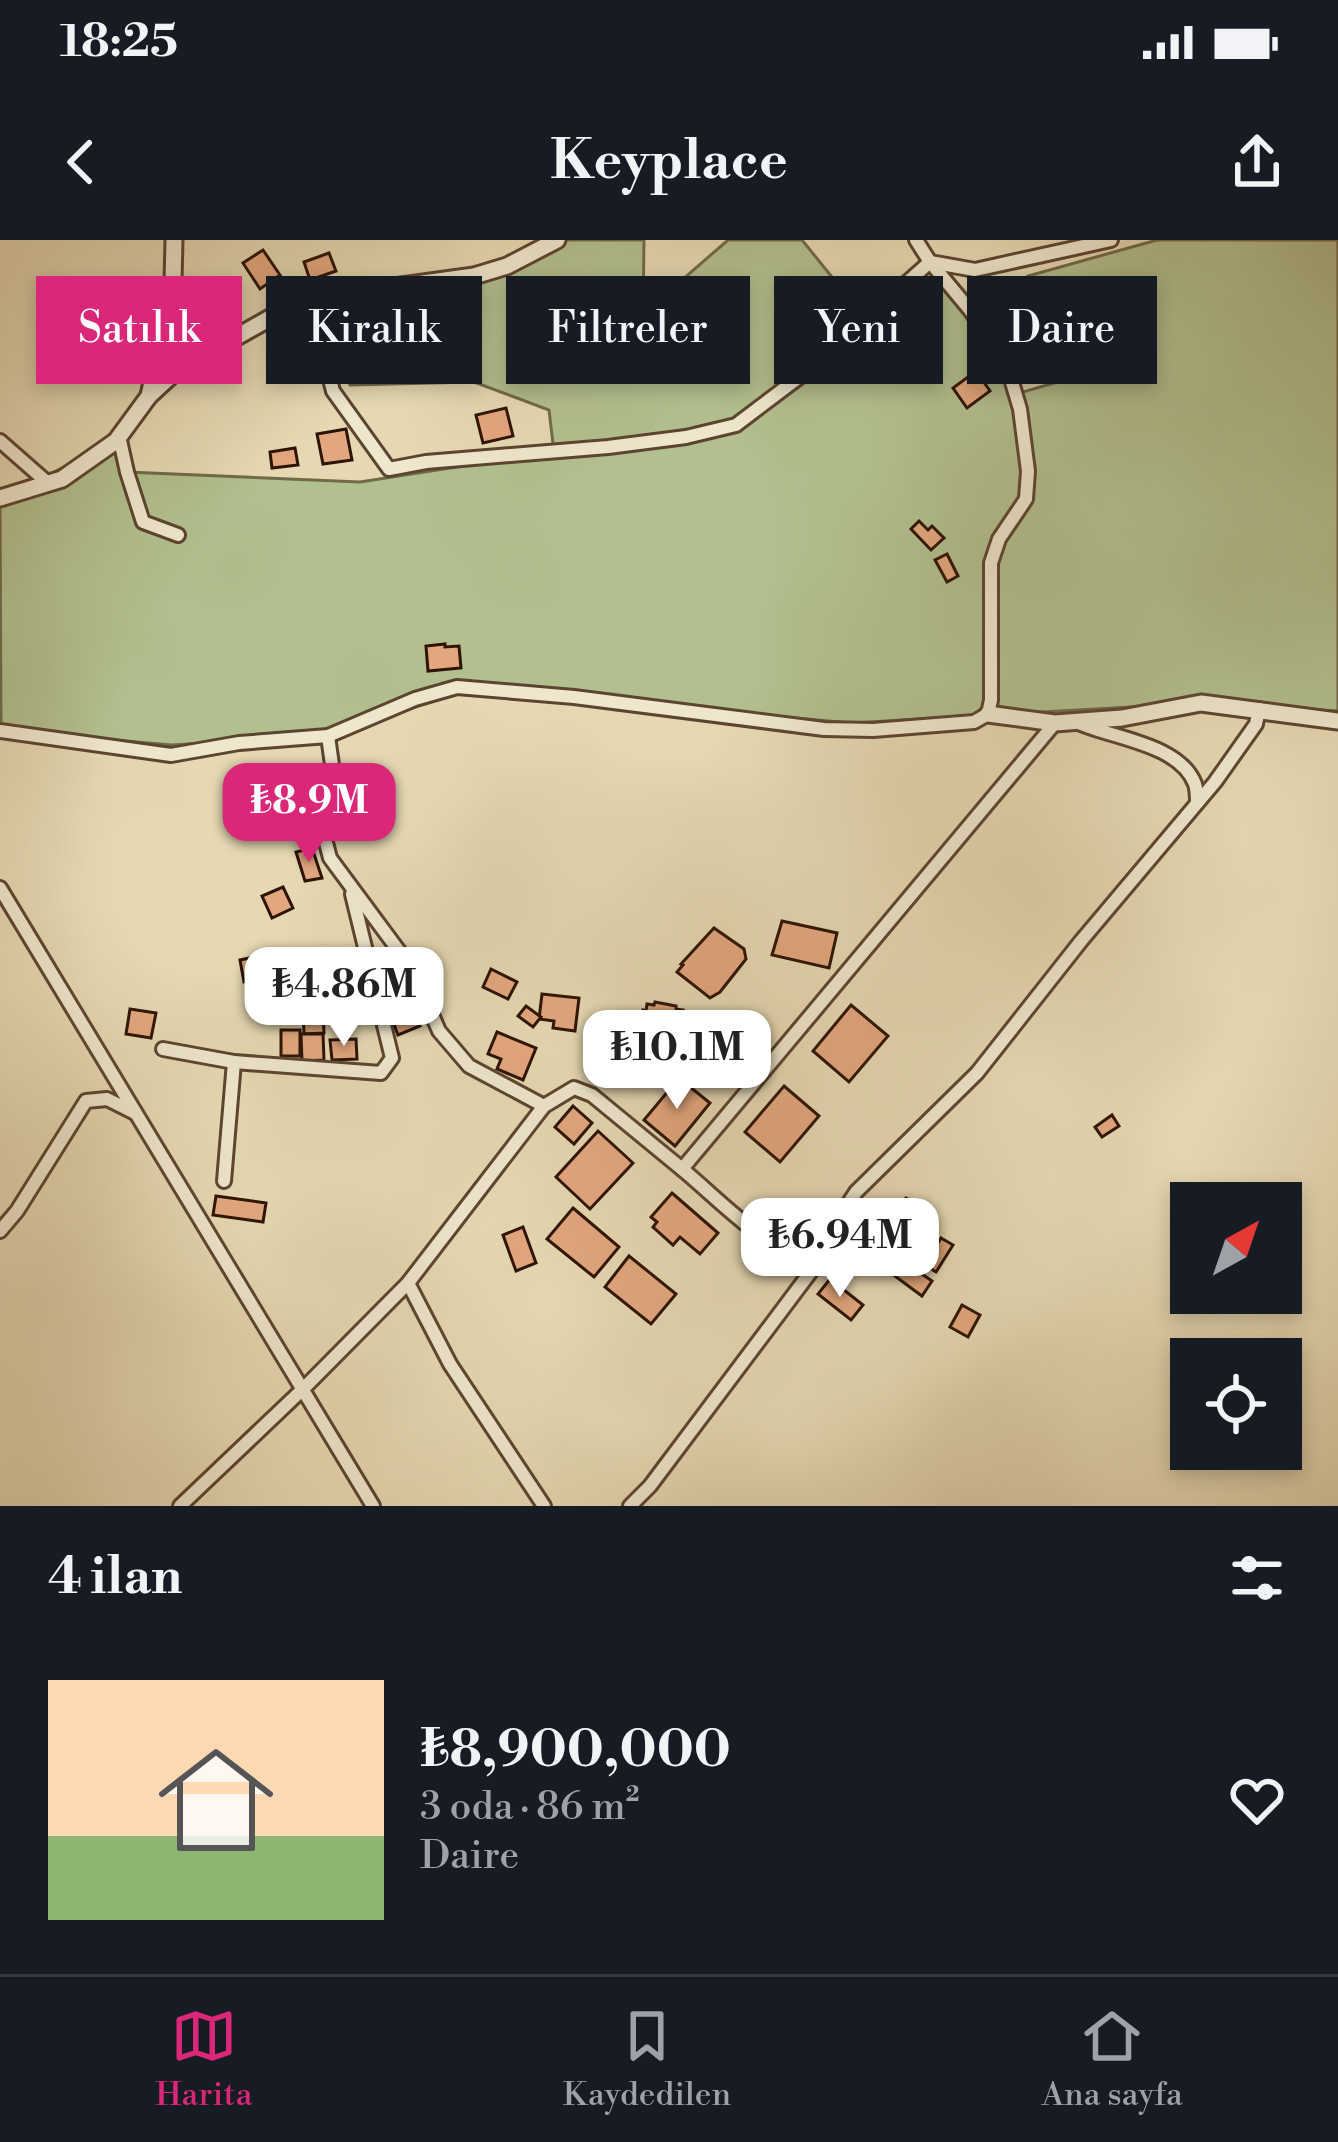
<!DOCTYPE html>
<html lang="tr">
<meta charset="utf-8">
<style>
:root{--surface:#171b24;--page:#242831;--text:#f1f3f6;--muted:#9ea1a6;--line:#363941;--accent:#db2777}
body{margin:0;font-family:"Libre Bodoni",serif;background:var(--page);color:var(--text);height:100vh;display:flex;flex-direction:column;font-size:45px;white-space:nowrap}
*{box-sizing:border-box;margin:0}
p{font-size:39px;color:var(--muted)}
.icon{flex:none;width:66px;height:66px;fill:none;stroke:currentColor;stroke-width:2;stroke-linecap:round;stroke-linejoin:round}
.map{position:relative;height:1266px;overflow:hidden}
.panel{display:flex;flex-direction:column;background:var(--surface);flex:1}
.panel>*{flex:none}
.banner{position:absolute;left:36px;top:36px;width:1266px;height:108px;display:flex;gap:24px}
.needle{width:78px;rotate:40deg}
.fabs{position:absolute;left:1170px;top:942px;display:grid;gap:24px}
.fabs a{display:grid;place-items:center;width:132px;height:132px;border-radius:0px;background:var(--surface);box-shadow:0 6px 18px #0003;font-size:60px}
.price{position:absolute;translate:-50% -102px;padding:0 27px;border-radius:24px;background:#fff;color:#222;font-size:39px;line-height:78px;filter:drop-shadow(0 3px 6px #0008)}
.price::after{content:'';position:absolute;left:50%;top:72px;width:36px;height:27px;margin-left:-18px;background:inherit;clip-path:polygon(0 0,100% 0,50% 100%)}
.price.selected{background:var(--accent);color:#fff}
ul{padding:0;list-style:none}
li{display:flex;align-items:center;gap:36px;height:300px;padding:0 48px}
li span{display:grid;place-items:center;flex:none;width:336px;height:240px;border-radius:0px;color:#555}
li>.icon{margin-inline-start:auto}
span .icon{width:144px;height:144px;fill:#fffc;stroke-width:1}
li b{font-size:51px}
h2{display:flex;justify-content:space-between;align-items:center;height:144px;padding:0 48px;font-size:51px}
.tag{padding:0 42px;border-radius:0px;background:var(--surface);box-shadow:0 6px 18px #0003;font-size:42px;line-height:108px}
.tag.selected{background:var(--accent);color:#fff}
.status{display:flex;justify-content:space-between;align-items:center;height:84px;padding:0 60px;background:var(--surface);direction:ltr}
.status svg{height:33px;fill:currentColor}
header{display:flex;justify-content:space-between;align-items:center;height:156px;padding:0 48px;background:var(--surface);font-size:54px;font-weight:700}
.tabs{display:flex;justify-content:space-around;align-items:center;height:168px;border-top:3px solid var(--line);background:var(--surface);font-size:33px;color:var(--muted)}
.tabs a{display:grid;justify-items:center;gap:6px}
.tabs .selected{color:var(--accent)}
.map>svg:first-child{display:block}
.green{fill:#b2bf8e;stroke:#706a49;stroke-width:3}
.building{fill:#e3a77f;stroke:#2e1404;stroke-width:3}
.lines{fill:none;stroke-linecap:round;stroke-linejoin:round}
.minor-casing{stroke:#5c4530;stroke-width:18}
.tertiary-casing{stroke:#5c4530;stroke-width:21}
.minor{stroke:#eee6cd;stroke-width:12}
.tertiary{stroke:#eee6cd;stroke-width:15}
</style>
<div class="status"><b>18:25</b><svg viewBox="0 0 49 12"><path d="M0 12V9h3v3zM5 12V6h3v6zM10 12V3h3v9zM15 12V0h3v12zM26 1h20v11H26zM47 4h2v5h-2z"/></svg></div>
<header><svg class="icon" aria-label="back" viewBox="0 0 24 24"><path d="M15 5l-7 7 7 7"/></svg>Keyplace<svg class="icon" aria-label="share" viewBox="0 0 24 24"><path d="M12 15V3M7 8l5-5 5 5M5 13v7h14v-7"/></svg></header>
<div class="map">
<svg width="1338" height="1266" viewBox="0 0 1338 1266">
<rect width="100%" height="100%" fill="#e5d8b2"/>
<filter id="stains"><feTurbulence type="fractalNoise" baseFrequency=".00167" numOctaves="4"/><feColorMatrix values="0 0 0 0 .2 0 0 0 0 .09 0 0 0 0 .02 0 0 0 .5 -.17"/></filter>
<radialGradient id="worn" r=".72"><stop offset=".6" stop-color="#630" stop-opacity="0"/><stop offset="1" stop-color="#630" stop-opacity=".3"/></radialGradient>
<polygon class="green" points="540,0 644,0 643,74 728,0 802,0 866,79 947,43 1016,154 1068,139 1028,36 1157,0 1338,0 1338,471 1201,463 851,483 470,449 328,496 171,505 1,490 0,259 116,201 127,232 360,242 554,212 549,170 474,142 350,145 324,59 507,26"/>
<g class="building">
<polygon points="263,10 280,35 260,49 243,23"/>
<polygon points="329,13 336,31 310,40 304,22"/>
<polygon points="1026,71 1031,96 1018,98 1013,73"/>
<polygon points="1011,75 1017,99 998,104 991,80"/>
<polygon points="563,82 569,120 549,123 544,88"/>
<polygon points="976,131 990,151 967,168 953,148"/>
<polygon points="506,168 513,196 483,203 476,175"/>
<polygon points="346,189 352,220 323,224 317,194"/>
<polygon points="295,208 298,225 272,228 270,212"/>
<polygon points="919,281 928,290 932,286 944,298 931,310 911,289"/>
<polygon points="947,314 958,336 947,342 935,320"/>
<polygon points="445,404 445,407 459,406 461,428 428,431 426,406"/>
<polygon points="312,608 322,638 305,641 296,612"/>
<polygon points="283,647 293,668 272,678 262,656"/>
<polygon points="782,681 837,693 829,728 772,715"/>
<polygon points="714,688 744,709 746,719 720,752 710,758 677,732 683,725 681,724"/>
<polygon points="299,712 306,732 292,737 285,717"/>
<polygon points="254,717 258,739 244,742 240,720"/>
<polygon points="491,729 517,742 508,759 483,747"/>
<polygon points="401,737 420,786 398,795 379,745"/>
<polygon points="542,754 579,758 575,791 553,788 554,781 539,779"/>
<polygon points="655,762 676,766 676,769 683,770 682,773 685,773 678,813 670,822 664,823 643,820 644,817 637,817 638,809 635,809 643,770 646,771 647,764 654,765"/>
<polygon points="851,765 888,796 849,842 813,811"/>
<polygon points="526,766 541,777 533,787 518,776"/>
<polygon points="303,768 323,768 324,793 304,794"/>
<polygon points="130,769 156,773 151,798 126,794"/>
<rect x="281" y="790" width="19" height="26"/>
<polygon points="497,792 536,808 523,840 497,829 501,819 488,814"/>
<polygon points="301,794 323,794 324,820 302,821"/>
<polygon points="356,799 357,819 332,820 330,800"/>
<polygon points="679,838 710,863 675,906 644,880"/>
<polygon points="784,846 819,876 780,922 745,892"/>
<polygon points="573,866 592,883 574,904 555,887"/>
<polygon points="1112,875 1119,886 1102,897 1095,887"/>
<polygon points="598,891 633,923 590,969 556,937"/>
<polygon points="672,953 718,993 700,1014 680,997 673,1005 653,987 657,982 651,977"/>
<polygon points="216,956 266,963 263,982 213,975"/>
<polygon points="906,958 932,972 926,983 900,968"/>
<polygon points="873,966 907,992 893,1009 860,983"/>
<polygon points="573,968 619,1007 594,1037 547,999"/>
<polygon points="523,987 536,1023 516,1031 503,995"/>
<polygon points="915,992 936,1006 941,998 953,1005 936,1032 903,1011"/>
<polygon points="629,1016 676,1054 651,1084 605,1047"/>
<polygon points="897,1017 932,1041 922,1056 888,1031"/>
<polygon points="830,1039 863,1065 851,1080 818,1054"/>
<polygon points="962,1065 980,1075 968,1097 950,1087"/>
</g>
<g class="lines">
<defs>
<g id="minor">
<polyline points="291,66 322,108 333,151 389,229 426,222 608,207 686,197 736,185 810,129 930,22 975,30 1111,0"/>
<polyline points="119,196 127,232 143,282 178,295"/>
<polyline points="0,201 49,244"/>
<path d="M1079,483C1112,498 1180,504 1195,544C1197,550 1197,557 1197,563"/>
<polyline points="0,491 171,515 239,503 328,496 415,459 457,447 574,457 824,489 873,490 974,482 988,474 991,460 991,323 999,299 1026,259 1028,231 1020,169 1006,122 970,70 930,22 916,0"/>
<polyline points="328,496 333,532 320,580 330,618 413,730 439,791 469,826 544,866"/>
<polyline points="0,648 373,1266"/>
<polyline points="163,809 234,822"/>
<path d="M682,929C722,962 766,1012 818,1022"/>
<polyline points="224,941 234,822 381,833 392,818 352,654"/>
<polyline points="0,991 17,971 86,861 107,859 135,873"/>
<polyline points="408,1043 450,1124 544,1266"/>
<polyline points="180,1266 303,1149 408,1043 544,866 574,848 592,855 682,929 1055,483"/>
<polyline points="630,1266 650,1246 818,1022 828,995 856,952 977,833 1081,701 1215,542 1256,484 1259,469"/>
</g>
<g id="tertiary">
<polyline points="149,156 173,41 174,0"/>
<polyline points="0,258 62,239 116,201 149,156 175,132 291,66 365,51 474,36 507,26 557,0"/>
<polyline points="988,474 1055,483 1122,478 1201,463 1338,481"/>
</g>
</defs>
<use href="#minor" class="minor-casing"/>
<use href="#tertiary" class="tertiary-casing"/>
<use href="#minor" class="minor"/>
<use href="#tertiary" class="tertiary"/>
</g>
<rect width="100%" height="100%" filter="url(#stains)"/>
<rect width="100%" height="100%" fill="url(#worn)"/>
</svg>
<div class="fabs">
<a><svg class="needle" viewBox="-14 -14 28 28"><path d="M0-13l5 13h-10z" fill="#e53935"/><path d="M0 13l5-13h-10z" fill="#9ea1a6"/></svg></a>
<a><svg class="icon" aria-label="locate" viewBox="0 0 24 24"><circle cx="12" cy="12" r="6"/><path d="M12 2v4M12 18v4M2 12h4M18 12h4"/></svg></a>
</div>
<b class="price selected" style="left:309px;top:625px">₺8.9M</b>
<b class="price" style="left:344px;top:809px">₺4.86M</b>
<b class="price" style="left:677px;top:872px">₺10.1M</b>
<b class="price" style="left:840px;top:1060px">₺6.94M</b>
<div class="banner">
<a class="tag selected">Satılık</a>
<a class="tag">Kiralık</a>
<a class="tag">Filtreler</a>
<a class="tag">Yeni</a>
<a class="tag">Daire</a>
</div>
</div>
<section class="panel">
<h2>4 ilan<svg class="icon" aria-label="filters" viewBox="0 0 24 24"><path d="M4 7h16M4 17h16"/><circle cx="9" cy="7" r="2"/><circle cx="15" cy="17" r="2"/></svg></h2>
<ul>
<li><span style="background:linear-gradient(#ffd9b3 65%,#8fb573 0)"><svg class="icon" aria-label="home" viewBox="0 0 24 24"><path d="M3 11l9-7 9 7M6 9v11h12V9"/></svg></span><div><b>₺8,900,000</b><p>3 oda · 86 m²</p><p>Daire</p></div><svg class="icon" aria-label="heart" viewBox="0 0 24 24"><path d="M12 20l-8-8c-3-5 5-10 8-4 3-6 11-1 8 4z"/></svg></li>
</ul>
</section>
<nav class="tabs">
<a class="selected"><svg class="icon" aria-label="map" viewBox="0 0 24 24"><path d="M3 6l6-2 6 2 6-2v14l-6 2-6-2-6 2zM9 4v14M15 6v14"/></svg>Harita</a>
<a><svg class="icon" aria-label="saved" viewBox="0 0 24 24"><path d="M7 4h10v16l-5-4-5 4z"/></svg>Kaydedilen</a>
<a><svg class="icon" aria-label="home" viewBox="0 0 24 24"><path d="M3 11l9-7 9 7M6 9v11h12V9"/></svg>Ana sayfa</a>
</nav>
